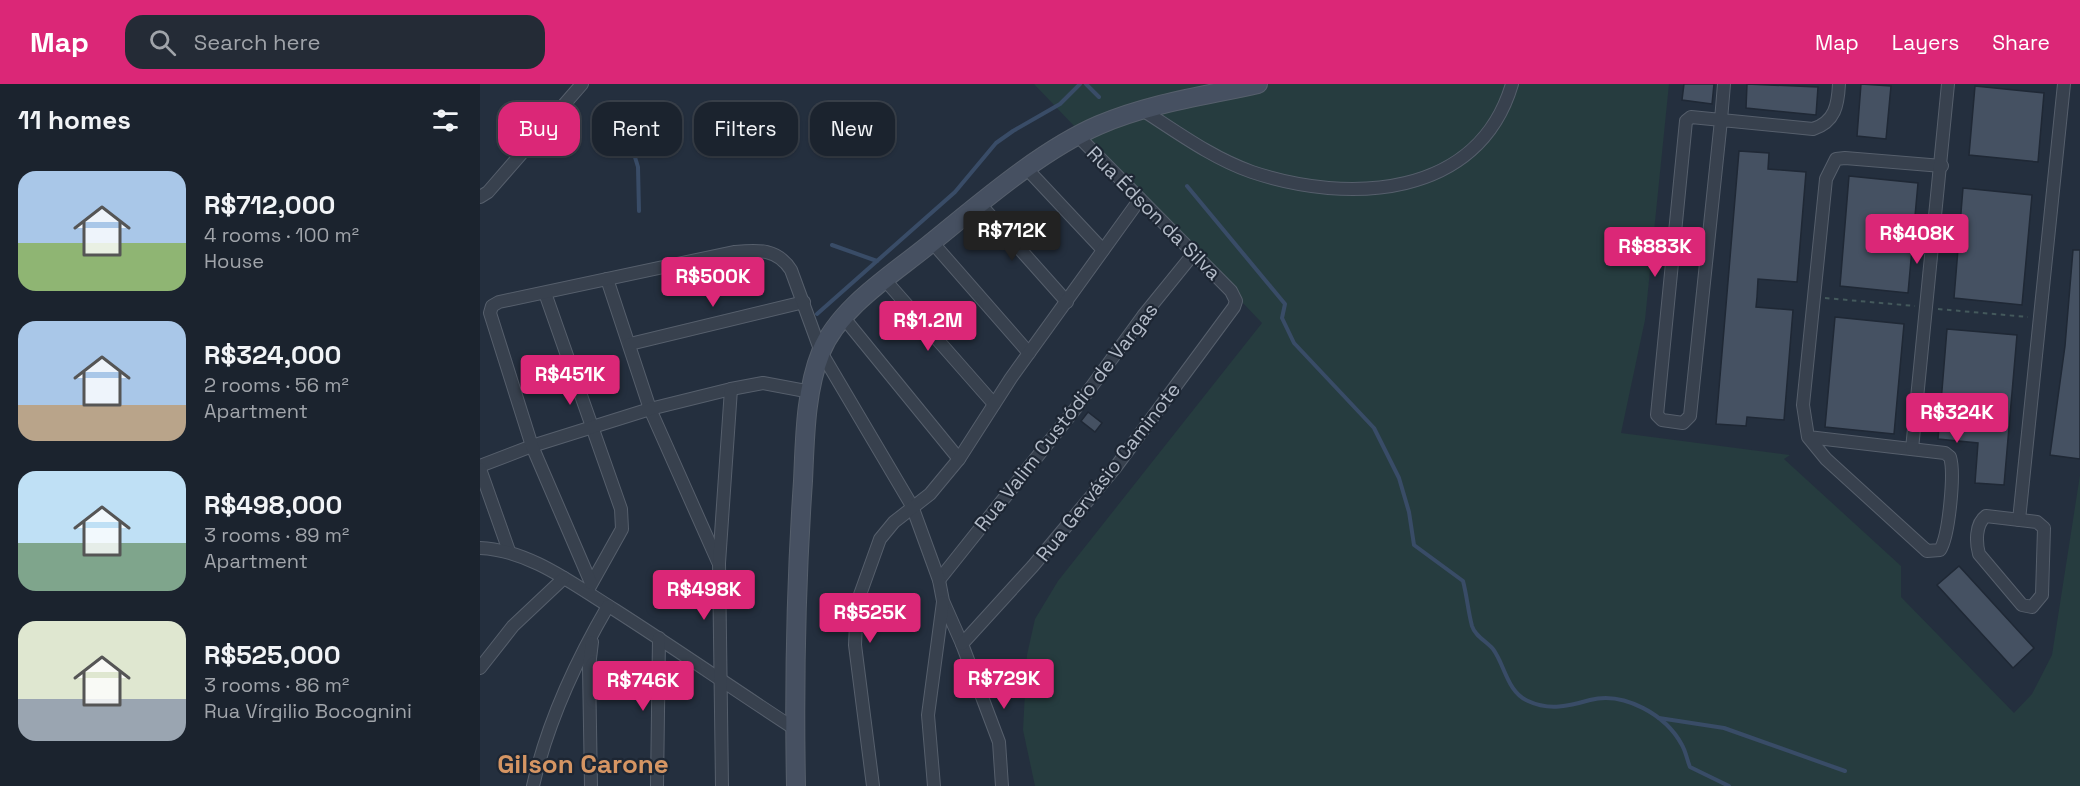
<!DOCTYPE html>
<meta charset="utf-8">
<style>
:root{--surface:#1b232e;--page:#242b36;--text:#f1f3f6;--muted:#a0a4aa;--line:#39404a;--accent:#db2777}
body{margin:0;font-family:"Space Grotesk",sans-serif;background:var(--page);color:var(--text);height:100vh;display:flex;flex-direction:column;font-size:22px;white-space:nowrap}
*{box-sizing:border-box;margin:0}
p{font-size:20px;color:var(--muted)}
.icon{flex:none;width:33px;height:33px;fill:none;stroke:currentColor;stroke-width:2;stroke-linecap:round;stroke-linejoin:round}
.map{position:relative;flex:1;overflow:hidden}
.details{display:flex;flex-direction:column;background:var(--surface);width:480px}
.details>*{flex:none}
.guide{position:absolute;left:18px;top:18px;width:570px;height:54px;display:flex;gap:12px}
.price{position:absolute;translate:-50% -51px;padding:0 14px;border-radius:6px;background:var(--accent);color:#fff;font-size:20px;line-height:39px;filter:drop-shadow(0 2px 3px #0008)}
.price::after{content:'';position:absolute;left:50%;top:36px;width:18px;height:14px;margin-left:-9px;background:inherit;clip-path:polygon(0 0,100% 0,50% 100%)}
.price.selected{background:#222;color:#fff}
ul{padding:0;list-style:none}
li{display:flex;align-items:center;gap:18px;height:150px;padding:0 18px}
li span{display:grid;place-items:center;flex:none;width:168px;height:120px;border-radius:18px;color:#555}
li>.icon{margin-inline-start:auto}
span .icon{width:72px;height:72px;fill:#fffc;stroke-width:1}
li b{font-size:26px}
h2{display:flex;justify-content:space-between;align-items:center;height:72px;padding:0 18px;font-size:26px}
.tag{padding:0 21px;border-radius:18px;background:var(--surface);box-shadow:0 2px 4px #0004,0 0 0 2px var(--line);font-size:21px;line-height:54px}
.tag.selected{background:var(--accent);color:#fff}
header{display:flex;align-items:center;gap:36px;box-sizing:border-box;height:84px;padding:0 30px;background:var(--accent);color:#fff}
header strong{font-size:28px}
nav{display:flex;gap:33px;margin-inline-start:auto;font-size:21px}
.search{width:420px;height:54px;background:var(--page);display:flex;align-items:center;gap:15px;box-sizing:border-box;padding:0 21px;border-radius:18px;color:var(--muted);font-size:22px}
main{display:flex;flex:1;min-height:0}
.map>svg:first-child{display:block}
.green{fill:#263c3f}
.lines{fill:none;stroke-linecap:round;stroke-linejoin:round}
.stream{stroke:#394c67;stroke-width:4}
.building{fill:#455162;stroke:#1f2835;stroke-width:1.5}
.street-casing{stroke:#565f6c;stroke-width:14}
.secondary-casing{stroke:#565f6c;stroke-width:20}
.path{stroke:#44595c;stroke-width:2;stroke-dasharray:4.5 4.5;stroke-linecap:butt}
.street{stroke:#38414e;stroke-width:12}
.secondary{stroke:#465061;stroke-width:18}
.labels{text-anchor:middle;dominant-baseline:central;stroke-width:4.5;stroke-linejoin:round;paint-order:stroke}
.street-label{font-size:20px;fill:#b4bcc9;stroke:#1d2633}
.district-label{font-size:26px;font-weight:bold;fill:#d59563;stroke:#1d2633}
</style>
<header>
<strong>Map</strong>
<div class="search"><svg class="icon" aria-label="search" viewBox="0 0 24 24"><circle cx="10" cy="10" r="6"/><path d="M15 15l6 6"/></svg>Search here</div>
<nav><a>Map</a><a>Layers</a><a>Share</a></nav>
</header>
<main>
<section class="details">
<h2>11 homes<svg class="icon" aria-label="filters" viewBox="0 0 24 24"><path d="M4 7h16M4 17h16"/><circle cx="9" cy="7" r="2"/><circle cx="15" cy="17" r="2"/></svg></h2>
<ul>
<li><span style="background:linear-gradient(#a9c7e8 60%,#8fb573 0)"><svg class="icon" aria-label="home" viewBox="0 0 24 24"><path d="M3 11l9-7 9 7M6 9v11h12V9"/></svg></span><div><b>R$712,000</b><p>4 rooms · 100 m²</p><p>House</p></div></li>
<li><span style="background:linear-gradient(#a9c7e8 70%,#b9a48a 0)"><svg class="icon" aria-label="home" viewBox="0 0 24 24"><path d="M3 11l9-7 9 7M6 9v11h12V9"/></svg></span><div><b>R$324,000</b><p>2 rooms · 56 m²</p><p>Apartment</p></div></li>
<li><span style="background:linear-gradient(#bfe0f5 60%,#7fa58c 0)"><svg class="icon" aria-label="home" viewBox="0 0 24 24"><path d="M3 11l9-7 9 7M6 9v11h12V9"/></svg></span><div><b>R$498,000</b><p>3 rooms · 89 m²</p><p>Apartment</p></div></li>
<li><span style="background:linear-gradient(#dfe7d0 65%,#9aa5b1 0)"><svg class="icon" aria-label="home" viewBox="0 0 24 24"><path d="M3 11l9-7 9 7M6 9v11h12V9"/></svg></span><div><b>R$525,000</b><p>3 rooms · 86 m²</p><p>Rua Vírgilio Bocognini</p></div></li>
</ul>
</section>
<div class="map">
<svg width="1600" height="702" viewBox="0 0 1600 702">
<rect width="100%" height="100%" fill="#242f3e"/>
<polygon class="green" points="554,0 1189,0 1165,236 1141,349 1310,371 1304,375 1421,482 1421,513 1534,629 1552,610 1572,571 1600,391 1600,702 555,702 543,646 547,571 555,535 578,497 782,239"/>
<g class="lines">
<g class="stream">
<polyline points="606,0 619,13"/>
<polyline points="138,18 158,83 159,127"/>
<path d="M707,102L805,220L802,234L814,259L894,344L919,394L929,428L934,461L983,497C987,512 988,527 992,542C995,552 1006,557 1013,565C1025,581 1027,608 1048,617C1069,627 1089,622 1110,616C1144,607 1186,631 1202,661C1206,668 1207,676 1210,683L1249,702"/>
<polyline points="352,161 397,177"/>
<polyline points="337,230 475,108 516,59 533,47 580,20 600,0"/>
<polyline points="1179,634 1244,644 1365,687"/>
</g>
</g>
<g class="building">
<polygon points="1204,0 1234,0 1232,20 1202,16"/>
<polygon points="1267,0 1338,3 1336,31 1266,24"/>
<polygon points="1381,0 1411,2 1406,55 1377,52"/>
<polygon points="1495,2 1564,9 1558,78 1489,71"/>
<polygon points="1259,67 1289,69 1288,85 1326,88 1317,198 1278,195 1277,213 1276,223 1313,226 1304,336 1267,333 1266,342 1236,340"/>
<polygon points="1369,92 1438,99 1428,209 1360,202"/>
<polygon points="1483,104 1552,111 1542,221 1474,214"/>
<polygon points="1593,166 1600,166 1600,375 1570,371 1585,262"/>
<polygon points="1355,233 1424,240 1414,350 1345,343"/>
<polygon points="1467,245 1537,251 1524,401 1495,399 1498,359 1458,355"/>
<polygon points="608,328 622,339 615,348 601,337"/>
<polygon points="1479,482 1554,564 1533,584 1457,501"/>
</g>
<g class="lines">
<defs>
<g id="street">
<path d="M1244,0L1241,36L1210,332L1203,339L1182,336L1177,331L1206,37L1211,33L1333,45C1355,38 1358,21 1359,0"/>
<path d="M661,25C697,48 732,74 772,88C868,120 998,115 1032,0"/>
<polyline points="547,85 623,166"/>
<polyline points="0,113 8,108 102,0"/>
<polyline points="499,119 587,218"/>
<polyline points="452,158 549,269"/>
<polyline points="127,195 170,325 238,478"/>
<polyline points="405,196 514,320"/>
<polyline points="65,209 141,425 142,445 109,504"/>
<polyline points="364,234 479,375"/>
<polyline points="150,260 324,218"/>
<path d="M1328,353L1465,369L1470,373C1475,389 1469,452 1460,466L1447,467L1346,375L1328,353L1323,321L1346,95L1356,75L1365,74L1462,82"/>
<polyline points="1432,365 1468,0"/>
<polyline points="0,382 52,362 170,325 251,305 283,299 331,308"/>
<polyline points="0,385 29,467"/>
<path d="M1506,432L1557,438L1564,444L1562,511L1552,523L1542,521L1499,470C1496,459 1495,440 1506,432Z"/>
<polyline points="1539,436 1584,0"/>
<path d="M0,464C50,466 94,501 135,526C196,565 255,606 315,645"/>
<polyline points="459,496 596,324 663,232 714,169"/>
<path d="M111,499L52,362L10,229L12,222L19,218L254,168C278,166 297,164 311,186L341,268L432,422L459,496L463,517L482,560L519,658L522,702"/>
<polyline points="482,560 553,482 635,384 754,223 756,217 751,207 597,51"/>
<polyline points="0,584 33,542 84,494"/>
<path d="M53,702C67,640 96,577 128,522"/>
<polyline points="111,702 109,583 112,558"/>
<polyline points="177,702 179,554"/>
<polyline points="242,702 239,479 251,305"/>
<polyline points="393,702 375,561 377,519 400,455 414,438 450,410 479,375 531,294 660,115"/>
<polyline points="454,702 448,631 463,518"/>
</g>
<path id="secondary" d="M316,702C314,601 316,499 323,397C325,356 325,308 341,268C359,224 410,192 446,163C497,122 559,67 619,41C670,19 725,12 778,0"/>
</defs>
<use href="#street" class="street-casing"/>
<use href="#secondary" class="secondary-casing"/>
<g class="path">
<polyline points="1345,214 1435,222"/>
<polyline points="1458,225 1548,233"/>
</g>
<use href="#street" class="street"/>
<use href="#secondary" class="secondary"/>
</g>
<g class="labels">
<g class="street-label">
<text transform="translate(674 129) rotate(45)">Rua Édson da Silva</text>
<text transform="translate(586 333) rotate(-52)">Rua Valim Custódio de Vargas</text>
<text transform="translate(628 388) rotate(-52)">Rua Gervásio Caminote</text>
</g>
<g class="district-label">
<text x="103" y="680">Gilson Carone</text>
</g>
</g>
</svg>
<b class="price selected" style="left:532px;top:178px">R$712K</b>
<b class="price" style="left:1437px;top:181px">R$408K</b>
<b class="price" style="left:1175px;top:194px">R$883K</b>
<b class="price" style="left:233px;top:224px">R$500K</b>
<b class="price" style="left:448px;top:268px">R$1.2M</b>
<b class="price" style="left:90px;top:322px">R$451K</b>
<b class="price" style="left:1477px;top:360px">R$324K</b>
<b class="price" style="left:224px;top:537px">R$498K</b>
<b class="price" style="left:390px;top:560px">R$525K</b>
<b class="price" style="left:524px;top:626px">R$729K</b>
<b class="price" style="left:163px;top:628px">R$746K</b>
<div class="guide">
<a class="tag selected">Buy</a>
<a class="tag">Rent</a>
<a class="tag">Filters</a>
<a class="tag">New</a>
</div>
</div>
</main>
